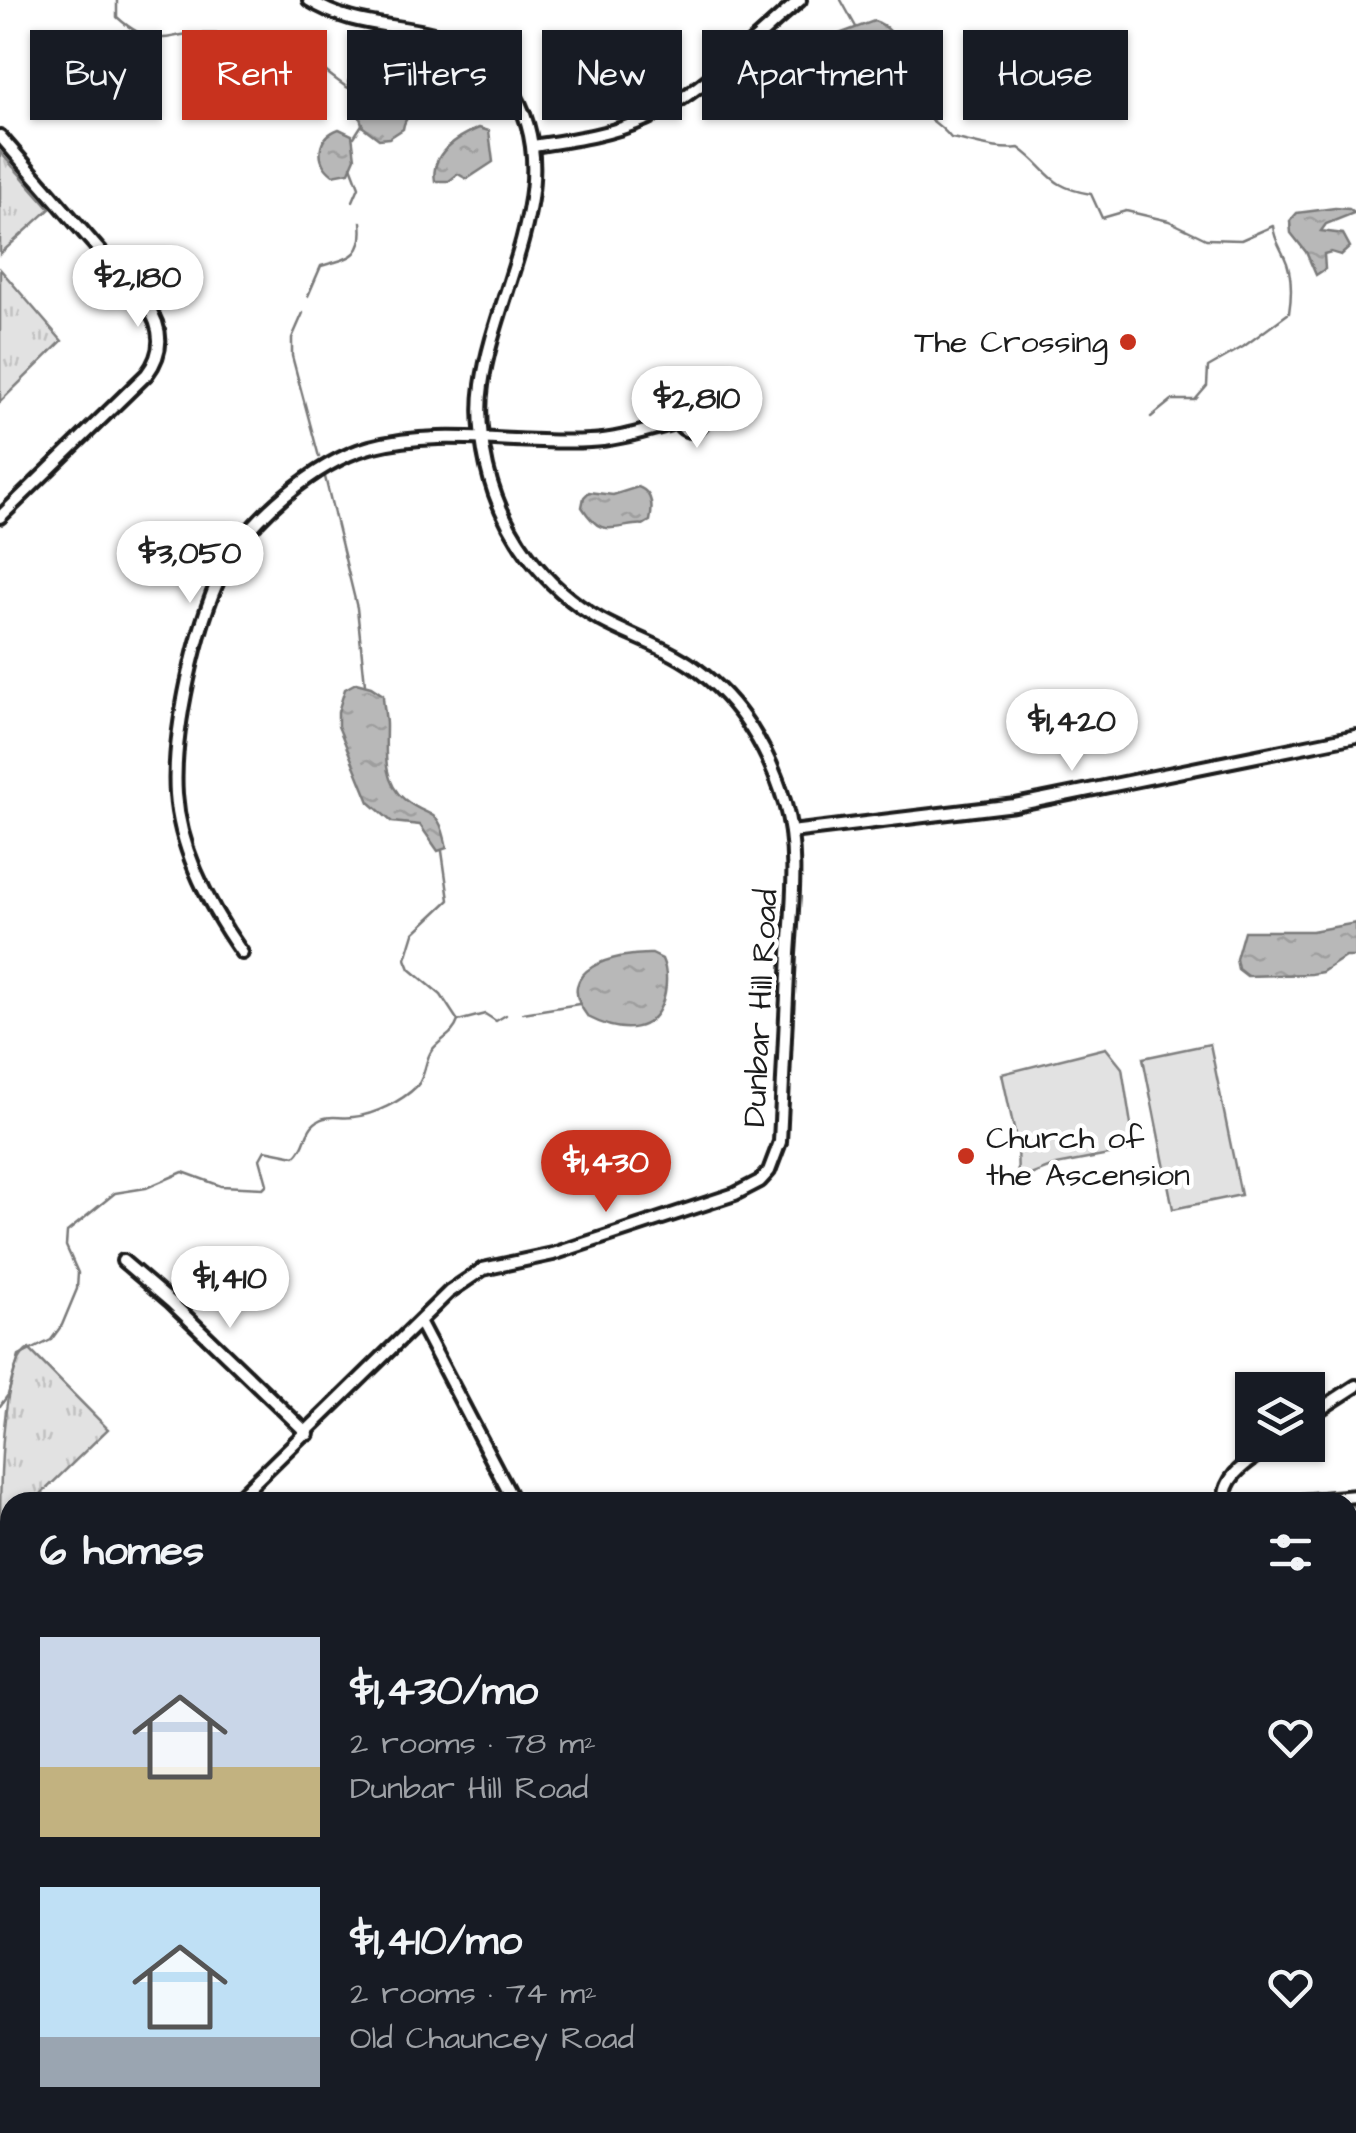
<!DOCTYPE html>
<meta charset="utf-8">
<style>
:root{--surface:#171b24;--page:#242831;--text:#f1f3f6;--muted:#9ea1a6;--accent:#c8321e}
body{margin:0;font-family:"Architects Daughter",sans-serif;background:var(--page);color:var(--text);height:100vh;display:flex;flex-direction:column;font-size:38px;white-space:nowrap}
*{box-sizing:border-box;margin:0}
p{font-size:32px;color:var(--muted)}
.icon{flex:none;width:55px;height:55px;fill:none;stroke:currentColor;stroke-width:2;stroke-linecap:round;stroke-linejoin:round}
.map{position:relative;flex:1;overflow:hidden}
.details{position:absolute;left:0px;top:1492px;width:1358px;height:642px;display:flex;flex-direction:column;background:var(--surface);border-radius:30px 30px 0 0;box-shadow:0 2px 8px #0004}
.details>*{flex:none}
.top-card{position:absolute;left:30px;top:30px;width:1298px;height:90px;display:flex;gap:20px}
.fabs{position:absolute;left:1235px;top:1372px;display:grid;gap:20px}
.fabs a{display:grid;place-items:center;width:90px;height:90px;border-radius:0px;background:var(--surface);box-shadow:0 2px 8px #0004;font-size:50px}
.price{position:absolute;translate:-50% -85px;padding:0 22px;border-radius:35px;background:#fff;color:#222;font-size:32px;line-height:65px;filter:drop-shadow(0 2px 5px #0008)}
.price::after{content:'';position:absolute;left:50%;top:60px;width:30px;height:22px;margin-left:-15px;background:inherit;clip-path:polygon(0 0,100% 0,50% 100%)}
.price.active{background:var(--accent);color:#fff}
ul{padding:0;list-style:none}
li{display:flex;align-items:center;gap:30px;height:250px;padding:0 40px}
li span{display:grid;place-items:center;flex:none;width:280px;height:200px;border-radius:0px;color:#555}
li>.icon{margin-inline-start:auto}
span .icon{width:120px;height:120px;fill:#fffc;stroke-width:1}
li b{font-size:42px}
h2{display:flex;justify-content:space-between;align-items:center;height:120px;padding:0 40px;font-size:42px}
.chip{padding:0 35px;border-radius:0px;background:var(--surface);box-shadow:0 2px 8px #0004;font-size:35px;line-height:90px}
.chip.active{background:var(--accent);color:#fff}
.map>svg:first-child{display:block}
.grass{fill:#e2e2e2;stroke:#7f7f7f;stroke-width:2.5}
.park{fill:url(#park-tufts);stroke:#7f7f7f;stroke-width:2.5}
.water{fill:url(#water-ripples);stroke:#7a7a7a;stroke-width:2.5}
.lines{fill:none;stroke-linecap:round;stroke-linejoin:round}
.stream{stroke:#7a7a7a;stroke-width:2.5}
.street-casing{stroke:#1c1c1c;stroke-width:18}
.street{stroke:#fff;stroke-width:10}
.poi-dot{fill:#c8321e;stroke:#fff;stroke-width:4}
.labels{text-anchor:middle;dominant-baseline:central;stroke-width:9;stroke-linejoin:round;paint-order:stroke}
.poi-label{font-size:32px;fill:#1c1c1c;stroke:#fff;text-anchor:end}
.street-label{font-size:32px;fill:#1c1c1c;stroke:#fff}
</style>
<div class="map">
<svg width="1356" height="2133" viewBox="0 0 1356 2133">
<defs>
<pattern id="park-tufts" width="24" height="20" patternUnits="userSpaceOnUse" patternTransform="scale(2.5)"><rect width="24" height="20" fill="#e2e2e2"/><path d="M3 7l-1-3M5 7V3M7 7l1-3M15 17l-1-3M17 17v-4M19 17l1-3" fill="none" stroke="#c1c1c1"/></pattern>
<pattern id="water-ripples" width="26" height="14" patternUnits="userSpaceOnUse" patternTransform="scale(2.5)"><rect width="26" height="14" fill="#b8b8b8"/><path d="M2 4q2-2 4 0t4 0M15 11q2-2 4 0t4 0" fill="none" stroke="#9e9e9e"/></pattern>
</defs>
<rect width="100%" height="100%" fill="#fff"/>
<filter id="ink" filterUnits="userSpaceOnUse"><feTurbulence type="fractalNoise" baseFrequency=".01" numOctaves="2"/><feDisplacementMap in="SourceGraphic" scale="20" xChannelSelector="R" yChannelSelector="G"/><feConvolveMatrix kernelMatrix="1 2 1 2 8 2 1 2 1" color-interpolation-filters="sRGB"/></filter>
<g filter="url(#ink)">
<g class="grass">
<polygon points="1210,1044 1241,1195 1173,1209 1143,1058"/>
<polygon points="1106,1048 1122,1068 1135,1150 1056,1165 1018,1180 1017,1143 1002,1074"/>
</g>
<g class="park">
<polygon points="0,152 50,209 0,254"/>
<polygon points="0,269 62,341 0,402"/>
<path d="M29,1349L108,1429L33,1502H10V1522L0,1531C0,1493 0,1363 29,1349Z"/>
<polygon points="1356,1506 1356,2133 222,2133 221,2125 1348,2125 1348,1507"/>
<polygon points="10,1920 10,2125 201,2125 201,2133 0,2133 0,1927"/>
</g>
<g class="water">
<path d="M874,21C899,28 914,71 913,95L900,104L877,100L827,112L826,109L836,93L820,41Z"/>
<path d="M368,48L405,60L435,62L447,82C445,123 407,98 403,129L389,138L379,139L363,127L348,82L357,58Z"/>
<path d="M479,128L489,131L493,162L467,179L458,174L449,181H435C430,154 457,137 479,128Z"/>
<path d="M339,129L352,135L355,158L349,172L333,175C314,161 317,137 339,129Z"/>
<polygon points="1335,208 1349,209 1354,213 1326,224 1321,231 1343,234 1350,247 1341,255 1331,252 1324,254 1325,269 1316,275 1306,252 1291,233 1290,221 1297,213"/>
<path d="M638,487C653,492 653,507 650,521C637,528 649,523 634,525C606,529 599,534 582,507L584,497L589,492L613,495Z"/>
<path d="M356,683L371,687L383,695C383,706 386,715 386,726C386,749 382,782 404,799C433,822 438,804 447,848L438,851L420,825L392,822L369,802L338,726V712L345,689Z"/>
<polygon points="1356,923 1356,957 1345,957 1322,972 1311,974 1247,976 1238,969 1236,959 1244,931 1312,931"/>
<path d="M652,954L662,959C667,970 667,980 665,992C657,1036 621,1034 588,1017C550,968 617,953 652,954Z"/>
</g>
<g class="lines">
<g class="stream">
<path d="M117,0V17C128,27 142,37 157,38C167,39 178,35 188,34C217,33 253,33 280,42C307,51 327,76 350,89"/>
<polyline points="841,0 856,27"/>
<path d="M907,98C922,118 935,118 951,138C975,142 995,151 1019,148C1050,170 1047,187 1091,194L1102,218L1126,211L1169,221L1206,239L1241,240L1273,226C1274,238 1279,245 1284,256C1293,274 1292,294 1289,313L1243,347L1208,367L1207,386L1195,400H1172L1151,417"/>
<polyline points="354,137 363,123"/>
<polyline points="351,166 359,187 353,201"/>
<path d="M308,296L321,266C348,258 365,258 361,222"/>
<polyline points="303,313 292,338 292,356 319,457"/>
<polyline points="325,477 357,608 365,684"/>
<polyline points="523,1013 579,1004"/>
<polyline points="458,1021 485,1014 496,1021 506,1015"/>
<path d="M0,1406L8,1395L19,1356L51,1340L62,1325L77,1289L78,1273L66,1246L67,1232L115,1193L146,1188L183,1172L221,1186L263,1188L267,1184L260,1159L265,1150L295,1156C307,1146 304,1132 315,1123C327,1113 339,1119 353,1117C374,1115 402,1101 417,1086C426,1076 424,1061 432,1050C441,1038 453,1036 458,1021L441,995L410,969L406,959L414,933L449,900L442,851"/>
</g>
<defs>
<g id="street">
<path d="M0,136L146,304C163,328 164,351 147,374L0,517"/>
<path d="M533,146C572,140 610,135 646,119C698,96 756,37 800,0"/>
<circle cx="691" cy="418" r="13"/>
<polyline points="791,832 1015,805 1356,736"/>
<path d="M242,953C209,906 180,852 176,794C172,733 196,626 222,572C246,521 316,462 370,447C441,428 517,445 590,441C619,440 650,429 679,422"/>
<polyline points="123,1261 171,1302 308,1434"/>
<polyline points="420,1323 514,1502"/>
<polyline points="1308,1417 1356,1386"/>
<path d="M234,1502L449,1292L483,1269L553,1254L735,1194L760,1181L769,1171L780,1142C783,1080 786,1017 789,954C792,905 799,851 785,804C770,751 740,701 695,668C666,647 632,637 601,620C543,587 502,532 487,467C481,440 478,412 482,385C495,289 571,179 510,87C456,7 377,44 309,0"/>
<path d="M1225,1502C1222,1475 1252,1460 1271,1445"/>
<polyline points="1289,1502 1356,1496"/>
<polyline points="0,1715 10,1706"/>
<polyline points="209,2125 210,2133"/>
</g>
</defs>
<use href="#street" class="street-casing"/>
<use href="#street" class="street"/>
</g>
</g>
<g class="poi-dot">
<circle cx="1128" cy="342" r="10"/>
<circle cx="966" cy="1156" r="10"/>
</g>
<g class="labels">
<g class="poi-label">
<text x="1108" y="342">The Crossing</text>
<text x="986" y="1138" text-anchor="start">Church of<tspan x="986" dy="37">the Ascension</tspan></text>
</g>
<g class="street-label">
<text transform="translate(761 1008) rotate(-87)">Dunbar Hill Road</text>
</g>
</g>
</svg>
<div class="fabs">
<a><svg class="icon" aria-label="layers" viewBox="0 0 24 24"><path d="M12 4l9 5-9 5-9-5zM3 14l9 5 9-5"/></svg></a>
</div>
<b class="price" style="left:138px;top:330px">$2,180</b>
<b class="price" style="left:697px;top:451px">$2,810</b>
<b class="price" style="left:190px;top:606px">$3,050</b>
<b class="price" style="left:1072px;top:774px">$1,420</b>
<b class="price active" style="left:606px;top:1215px">$1,430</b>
<b class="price" style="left:230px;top:1331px">$1,410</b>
<div class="top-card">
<a class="chip">Buy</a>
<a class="chip active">Rent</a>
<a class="chip">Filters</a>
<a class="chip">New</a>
<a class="chip">Apartment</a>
<a class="chip">House</a>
</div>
<section class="details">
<h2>6 homes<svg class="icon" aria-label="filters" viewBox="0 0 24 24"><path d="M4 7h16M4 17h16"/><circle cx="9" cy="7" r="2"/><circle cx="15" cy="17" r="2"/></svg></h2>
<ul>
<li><span style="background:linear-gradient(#c9d6e8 65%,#c2b280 0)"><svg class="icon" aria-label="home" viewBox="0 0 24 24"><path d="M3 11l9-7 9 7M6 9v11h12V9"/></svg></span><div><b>$1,430/mo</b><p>2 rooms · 78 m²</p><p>Dunbar Hill Road</p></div><svg class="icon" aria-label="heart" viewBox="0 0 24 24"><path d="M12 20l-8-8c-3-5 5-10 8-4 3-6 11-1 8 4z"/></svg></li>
<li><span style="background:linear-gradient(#bfe0f5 75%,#9aa5b1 0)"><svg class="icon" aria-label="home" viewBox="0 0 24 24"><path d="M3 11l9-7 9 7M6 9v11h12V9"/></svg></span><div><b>$1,410/mo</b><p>2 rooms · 74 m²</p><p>Old Chauncey Road</p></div><svg class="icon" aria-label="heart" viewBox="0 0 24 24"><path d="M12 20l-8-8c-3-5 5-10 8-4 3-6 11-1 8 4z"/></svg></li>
</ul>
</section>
</div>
